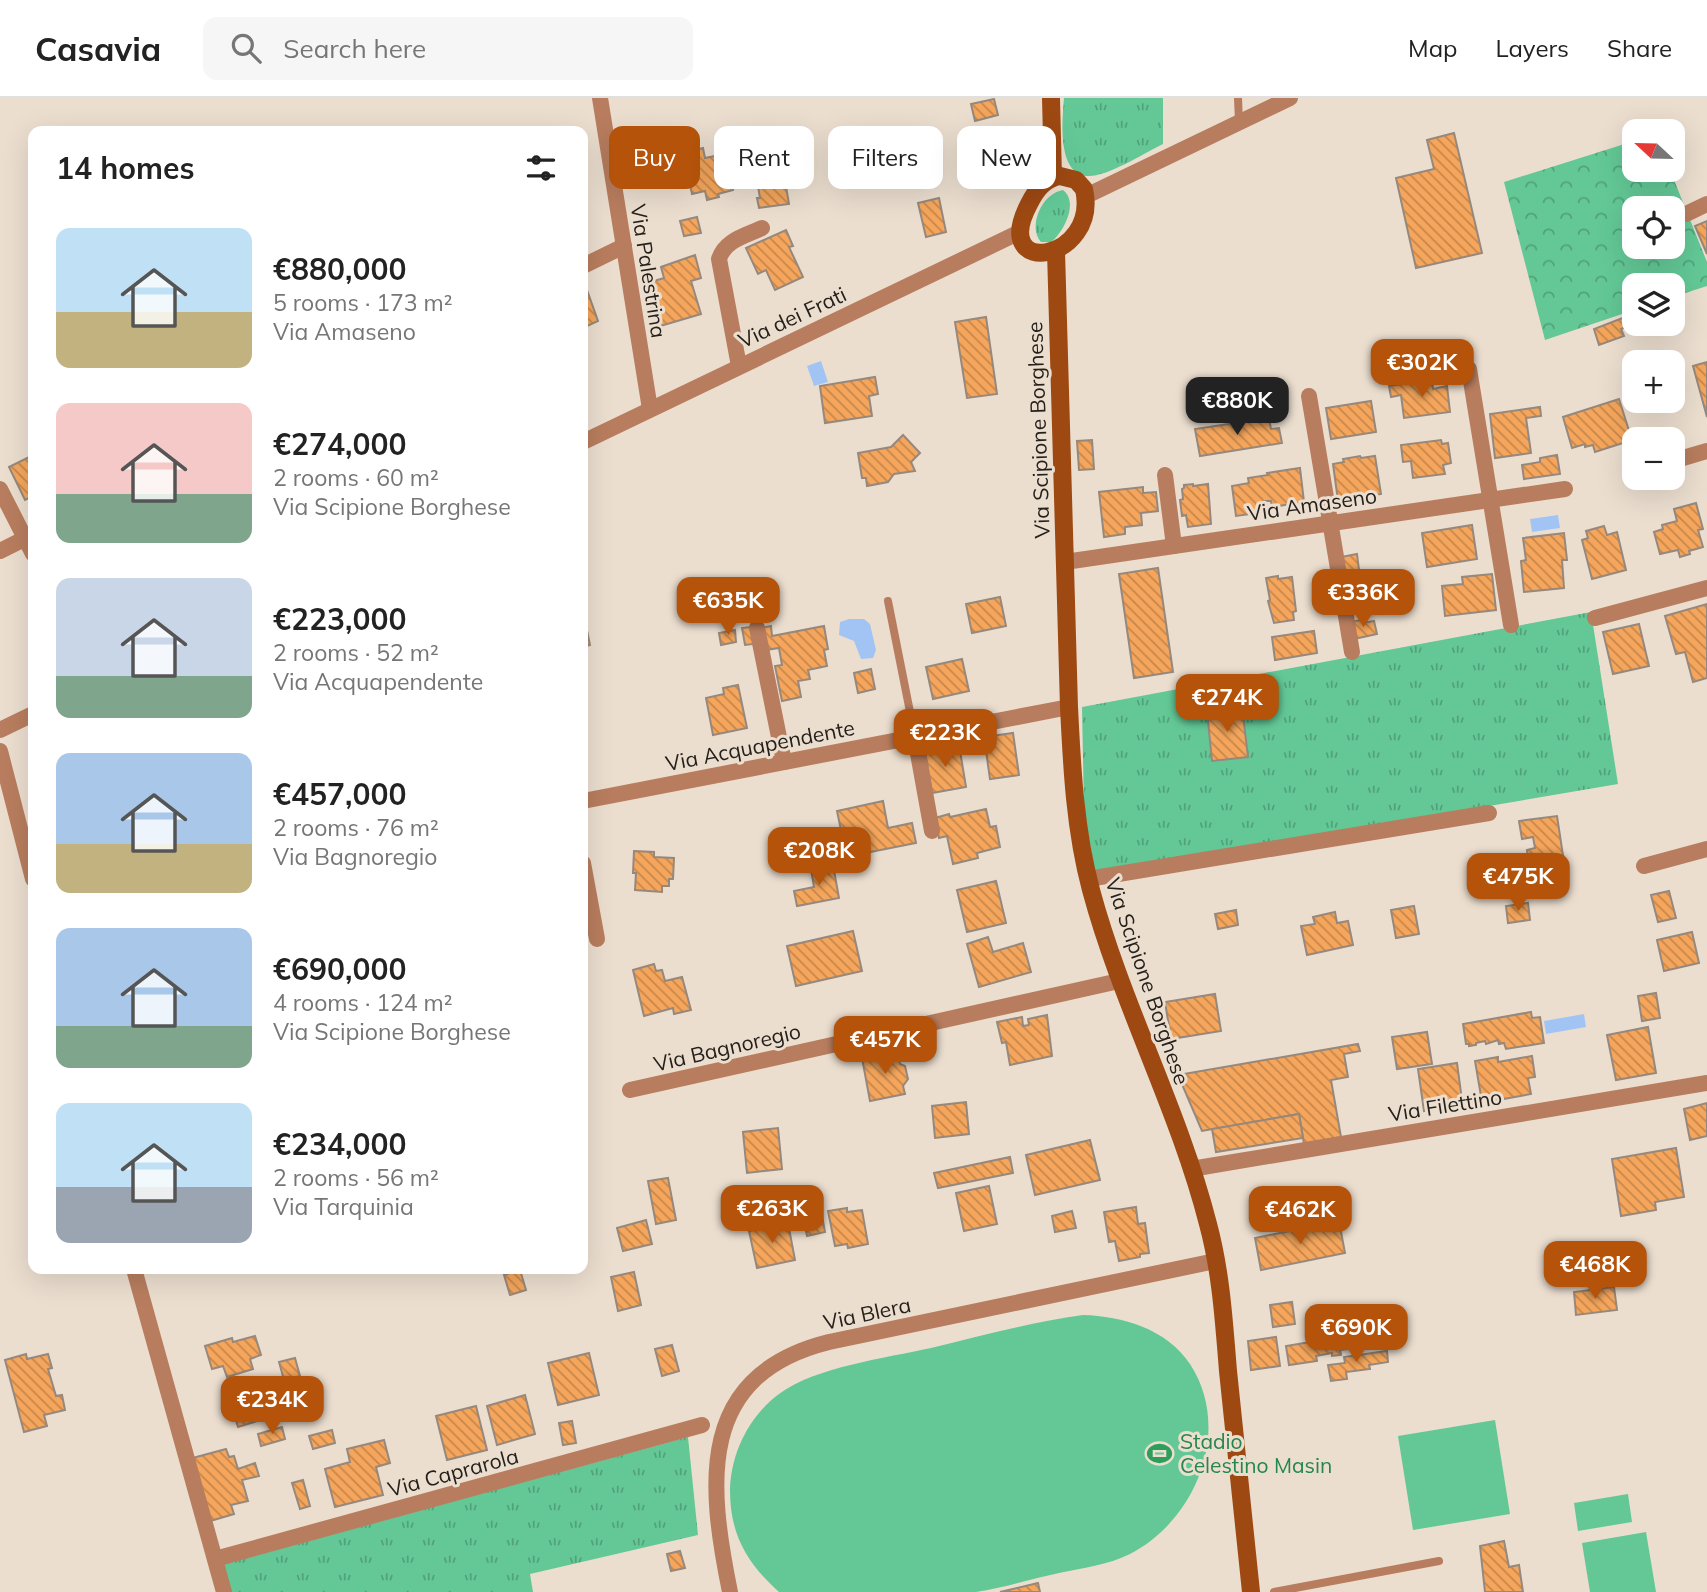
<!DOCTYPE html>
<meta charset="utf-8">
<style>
:root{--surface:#fff;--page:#f6f6f6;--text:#222;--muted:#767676;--line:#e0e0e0;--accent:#b45309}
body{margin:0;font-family:Mulish,sans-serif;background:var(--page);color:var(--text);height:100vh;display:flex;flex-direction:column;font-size:26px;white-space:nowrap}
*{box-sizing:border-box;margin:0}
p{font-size:23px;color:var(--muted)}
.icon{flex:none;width:38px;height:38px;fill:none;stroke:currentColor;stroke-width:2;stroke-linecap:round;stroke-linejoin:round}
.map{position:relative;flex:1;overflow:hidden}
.drawer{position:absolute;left:28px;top:28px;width:560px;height:1148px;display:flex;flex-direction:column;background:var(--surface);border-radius:14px;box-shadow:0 7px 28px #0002}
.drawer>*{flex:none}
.banner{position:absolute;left:609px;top:28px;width:665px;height:63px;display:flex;gap:14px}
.needle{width:46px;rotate:292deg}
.buttons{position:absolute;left:1622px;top:21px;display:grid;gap:14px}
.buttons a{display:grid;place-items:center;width:63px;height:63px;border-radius:14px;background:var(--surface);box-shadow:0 7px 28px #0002;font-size:35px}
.price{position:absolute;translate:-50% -60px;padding:0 16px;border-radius:14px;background:var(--accent);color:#fff;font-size:23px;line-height:46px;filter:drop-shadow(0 2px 4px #0008)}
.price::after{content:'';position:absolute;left:50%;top:42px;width:21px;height:16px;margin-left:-10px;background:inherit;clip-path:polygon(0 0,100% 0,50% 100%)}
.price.current{background:#222;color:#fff}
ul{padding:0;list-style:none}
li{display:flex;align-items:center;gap:21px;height:175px;padding:0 28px}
li span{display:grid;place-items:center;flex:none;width:196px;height:140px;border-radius:14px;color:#555}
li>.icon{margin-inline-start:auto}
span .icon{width:84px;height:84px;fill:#fffc;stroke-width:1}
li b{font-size:30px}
h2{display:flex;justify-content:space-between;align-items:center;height:84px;padding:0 28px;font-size:30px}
.chip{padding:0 24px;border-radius:14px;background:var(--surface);box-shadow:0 7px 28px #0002;font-size:24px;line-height:63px}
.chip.current{background:var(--accent);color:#fff}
header{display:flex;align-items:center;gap:42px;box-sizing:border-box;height:98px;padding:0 35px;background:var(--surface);border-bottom:2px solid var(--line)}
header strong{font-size:33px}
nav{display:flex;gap:38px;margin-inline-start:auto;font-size:24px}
.search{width:490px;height:63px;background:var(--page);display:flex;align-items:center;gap:18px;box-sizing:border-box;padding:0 24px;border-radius:14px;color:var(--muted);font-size:26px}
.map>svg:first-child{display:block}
.grass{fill:url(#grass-tufts)}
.forest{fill:url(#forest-crowns);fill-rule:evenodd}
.pitch{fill:#63c896}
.water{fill:#a2c4f4}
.building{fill:url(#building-back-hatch);stroke:#96887c;stroke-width:2}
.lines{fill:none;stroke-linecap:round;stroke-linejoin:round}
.service{stroke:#b87d5e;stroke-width:8}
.minor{stroke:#b87d5e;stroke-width:16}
.secondary{stroke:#9e4912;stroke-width:18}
.labels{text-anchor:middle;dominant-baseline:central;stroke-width:6;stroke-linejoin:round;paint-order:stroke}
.street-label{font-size:21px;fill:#25201b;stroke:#ebdecf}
.leisure-label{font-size:21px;fill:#27864d;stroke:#ebdecf;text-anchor:start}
</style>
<header>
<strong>Casavia</strong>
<div class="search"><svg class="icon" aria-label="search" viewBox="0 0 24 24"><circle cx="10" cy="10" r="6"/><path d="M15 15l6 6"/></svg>Search here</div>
<nav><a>Map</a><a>Layers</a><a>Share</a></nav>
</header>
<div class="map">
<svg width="1707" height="1494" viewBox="0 0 1707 1494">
<defs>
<pattern id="grass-tufts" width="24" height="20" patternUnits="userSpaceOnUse" patternTransform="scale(1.75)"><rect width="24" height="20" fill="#63c896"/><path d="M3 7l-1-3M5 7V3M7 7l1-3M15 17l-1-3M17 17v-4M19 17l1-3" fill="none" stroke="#51a27a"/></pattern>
<pattern id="forest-crowns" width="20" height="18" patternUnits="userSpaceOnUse" patternTransform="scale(1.75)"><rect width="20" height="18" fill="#63c896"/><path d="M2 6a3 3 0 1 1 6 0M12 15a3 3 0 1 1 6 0" fill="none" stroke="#51a27a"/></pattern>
<pattern id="building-back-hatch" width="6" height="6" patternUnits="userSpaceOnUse" patternTransform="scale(1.75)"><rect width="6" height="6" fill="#f5a65c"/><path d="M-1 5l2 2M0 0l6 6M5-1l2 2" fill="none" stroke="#c6874b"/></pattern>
</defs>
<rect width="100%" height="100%" fill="#ebdecf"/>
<g class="grass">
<path d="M1064,0H1163V46C1145,55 1116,73 1097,77C1056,87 1062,24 1064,0Z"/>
<path d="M1063,92C1079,104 1064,134 1051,144H1041C1027,129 1042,95 1063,92Z"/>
<polygon points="1591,514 1618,686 1095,775 1084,711 1082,609"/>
<polygon points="688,1339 698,1437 530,1476 533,1494 229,1494 221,1467"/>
</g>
<path class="forest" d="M1634,43V72H1670L1707,164V188L1673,199V187H1634V212L1545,242L1504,84ZM1634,110H1673V149H1634Z"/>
<g class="pitch">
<path d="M1083,1217C1122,1218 1167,1231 1190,1266C1233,1332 1196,1422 1130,1456C1108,1467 1082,1470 1059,1475C1031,1481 1003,1490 976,1494C955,1494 933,1494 912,1494C868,1494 823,1494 779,1494C747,1465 730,1437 730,1392C731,1355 749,1318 779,1296C815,1269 886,1260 931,1250C981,1238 1032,1224 1083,1217Z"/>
<polygon points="1495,1322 1510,1416 1413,1432 1398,1338"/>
<polygon points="1628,1396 1632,1424 1578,1433 1574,1405"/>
<polygon points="1646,1434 1656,1494 1590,1494 1582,1445"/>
</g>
<g class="water">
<polygon points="821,263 828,284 814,288 807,268"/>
<polygon points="1558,417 1560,430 1532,434 1530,421"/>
<polygon points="849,521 864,521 870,526 876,552 873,560 861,561 854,543 839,537 840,524"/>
<polygon points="1584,916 1586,929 1546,936 1544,923"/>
</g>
<g class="building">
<polygon points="994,1 998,17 975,23 971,6"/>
<polygon points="1005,35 1012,74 982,80 975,40"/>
<polygon points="1454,35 1482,155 1416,170 1396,80 1434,71 1427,42"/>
<polygon points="703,50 705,60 715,58 717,69 727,67 733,92 718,96 719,99 707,102 705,93 692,96 683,55"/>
<polygon points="781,59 789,106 759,110 757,100 760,100 754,64"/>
<polygon points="939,100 946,134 926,139 918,105"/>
<polygon points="697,119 701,135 684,138 680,123"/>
<polygon points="1707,123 1707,156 1695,128"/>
<polygon points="786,132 793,148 789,149 803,179 775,192 766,172 758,176 746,150"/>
<polygon points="695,157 701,180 691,183 701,216 657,229 644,186 664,180 661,169"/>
<polygon points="587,192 598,223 583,230 583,194"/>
<polygon points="986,219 997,296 967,300 955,224"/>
<polygon points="1625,219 1628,228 1621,231 1624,238 1599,247 1594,231"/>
<polygon points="1707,264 1707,319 1693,268"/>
<polygon points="875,279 878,296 869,298 872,318 825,325 820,288"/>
<polygon points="1432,282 1433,291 1447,288 1450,314 1404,320 1401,297 1391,299 1389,288"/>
<polygon points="1619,301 1632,342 1595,354 1593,347 1585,349 1585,346 1572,350 1563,319"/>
<polygon points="1371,303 1376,334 1331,341 1326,310"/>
<polygon points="1540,309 1541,318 1526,320 1531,355 1495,360 1490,316"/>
<polygon points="1269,320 1271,331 1279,330 1282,345 1200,358 1195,331"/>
<polygon points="903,337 920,355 911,364 915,373 894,376 888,384 867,388 866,380 862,380 858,355 891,349"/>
<polygon points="1092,342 1094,371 1079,372 1077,343"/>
<polygon points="1441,342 1442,346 1448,345 1451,365 1443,367 1445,376 1413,380 1411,363 1403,364 1401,347"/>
<polygon points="33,357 33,398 25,402 9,369"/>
<polygon points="1557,357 1560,376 1524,381 1522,367 1540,364 1540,360"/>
<polygon points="1360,358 1361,360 1375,358 1381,396 1338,403 1333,366 1344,364 1343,361"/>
<polygon points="1300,370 1304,404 1272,409 1271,403 1265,403 1266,414 1236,418 1232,388 1249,385 1248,380 1268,377 1267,375"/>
<polygon points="1193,386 1193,388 1208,386 1211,426 1188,429 1186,417 1182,418 1180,402 1183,401 1182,391 1184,390 1184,387"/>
<polygon points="1143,389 1143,395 1156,394 1158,413 1141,415 1142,427 1125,429 1125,436 1104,439 1099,394"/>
<polygon points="1696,405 1703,431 1698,432 1703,449 1689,453 1690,456 1680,459 1678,452 1660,456 1654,434 1663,431 1662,427 1677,423 1674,411"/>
<polygon points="1472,427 1477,461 1427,469 1422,435"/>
<polygon points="1604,428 1607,437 1617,434 1626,472 1592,481 1582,442 1588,440 1586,433"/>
<polygon points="1564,435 1567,462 1562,462 1564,490 1524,494 1521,463 1526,462 1523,440"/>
<polygon points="1357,456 1359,472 1343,475 1341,459"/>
<polygon points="1158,470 1173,574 1134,580 1119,476"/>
<polygon points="1492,476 1496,512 1445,518 1442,488 1463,486 1462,479"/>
<polygon points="1278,478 1278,481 1292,479 1296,513 1293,514 1294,522 1274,525 1268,503 1270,502 1266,480"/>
<polygon points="1000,499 1006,528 972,535 966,506"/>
<polygon points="1707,506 1707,580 1693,584 1685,554 1676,556 1665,518"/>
<polygon points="583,513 590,547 583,549"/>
<polygon points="1361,522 1363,525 1374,523 1377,536 1354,541 1350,524"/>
<polygon points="1639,526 1649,568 1613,576 1603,534"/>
<polygon points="771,528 772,538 824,528 828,551 824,552 827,568 808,572 810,581 798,583 801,599 782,603 775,568 782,567 779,550 766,552 761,530"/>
<polygon points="750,529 754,546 745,547 742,530"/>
<polygon points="735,532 736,544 721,547 719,535"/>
<polygon points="1314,533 1317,555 1275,562 1272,539"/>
<polygon points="962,561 969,593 933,601 926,569"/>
<polygon points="871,571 875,591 858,595 854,575"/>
<polygon points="738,587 747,630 713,637 706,600 724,596 723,590"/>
<polygon points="1242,609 1248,659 1212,663 1207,613"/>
<polygon points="1013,635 1019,677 990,681 984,639"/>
<polygon points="959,647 966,689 932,695 925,653"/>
<polygon points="883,703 888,730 912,725 916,745 840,760 835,739 842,737 837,713"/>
<polygon points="986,711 990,729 996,728 1000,749 977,755 978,760 953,766 947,738 939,740 935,720 949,716 950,719"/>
<polygon points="1557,718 1564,764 1529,769 1527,752 1535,750 1533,739 1522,741 1519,723"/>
<polygon points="634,753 654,754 654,759 674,760 673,781 669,781 669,788 662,788 662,794 635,792 636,775 633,775"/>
<polygon points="833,767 839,800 797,808 794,793 814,789 811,771"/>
<polygon points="996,783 1006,825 967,834 957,792"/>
<polygon points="1669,793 1676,820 1658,824 1651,797"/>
<polygon points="1528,805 1530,822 1508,825 1506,808"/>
<polygon points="1414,808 1419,836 1396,840 1391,812"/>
<polygon points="1236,812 1238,827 1218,831 1215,816"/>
<polygon points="1335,814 1337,825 1348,823 1353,847 1307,857 1301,828 1315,826 1313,819"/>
<polygon points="853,833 862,873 796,888 787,848"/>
<polygon points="1692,834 1699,865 1664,873 1657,842"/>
<polygon points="988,839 993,854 1023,845 1031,874 979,889 967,846"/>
<polygon points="654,866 656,873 662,872 665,883 682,879 691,912 674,916 673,910 644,918 633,872"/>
<polygon points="1656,895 1660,920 1642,923 1638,898"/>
<polygon points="1215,896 1221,933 1171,941 1165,904"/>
<polygon points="1531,914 1532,920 1540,919 1544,945 1506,951 1504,945 1499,946 1498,942 1486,946 1485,943 1476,945 1476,947 1469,948 1469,946 1466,946 1463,926"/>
<polygon points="1047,917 1052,958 1010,967 1006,944 1002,945 997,924 1022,919 1023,928 1029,927 1028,921"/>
<polygon points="1648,929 1656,975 1616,982 1607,937"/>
<polygon points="1427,934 1432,966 1397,971 1392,939"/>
<polygon points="1358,946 1360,953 1344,956 1348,979 1331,982 1341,1039 1304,1046 1299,1016 1202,1033 1178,977"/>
<polygon points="897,953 900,966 905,968 908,981 903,988 905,996 870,1003 862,960"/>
<polygon points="1532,958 1535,979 1528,980 1531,996 1487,1004 1486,997 1481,998 1475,963 1498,959 1498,964"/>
<polygon points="1457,965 1462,1002 1453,1003 1454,1008 1424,1013 1418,971"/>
<polygon points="966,1004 969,1036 935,1040 932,1008"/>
<polygon points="1707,1005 1707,1038 1690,1042 1684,1011"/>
<polygon points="1299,1016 1303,1040 1216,1054 1212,1031"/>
<polygon points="778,1030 782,1071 747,1075 743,1034"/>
<polygon points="1090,1042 1100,1082 1035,1097 1026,1057"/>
<polygon points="1676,1050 1684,1099 1655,1104 1656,1112 1621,1118 1612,1061"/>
<polygon points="1010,1059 1013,1075 938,1090 934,1075"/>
<polygon points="668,1080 676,1122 656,1126 648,1083"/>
<polygon points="989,1088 997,1126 964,1133 956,1095"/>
<polygon points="820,1107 825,1134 807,1138 802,1111"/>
<polygon points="1136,1109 1138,1126 1145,1125 1149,1155 1140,1156 1140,1159 1119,1163 1115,1143 1109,1144 1104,1114"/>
<polygon points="847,1110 847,1114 862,1112 868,1146 848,1150 847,1146 835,1148 828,1113"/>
<polygon points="1072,1113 1076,1130 1055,1134 1052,1118"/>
<polygon points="646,1122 652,1146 623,1153 617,1130"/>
<polygon points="1339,1123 1345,1155 1261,1172 1255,1140"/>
<polygon points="788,1125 795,1162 757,1170 749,1133"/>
<polygon points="520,1172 526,1192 510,1197 504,1177"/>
<polygon points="634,1174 641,1207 618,1213 611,1179"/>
<polygon points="1614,1189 1617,1212 1576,1217 1574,1194"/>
<polygon points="1292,1204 1295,1226 1273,1229 1270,1207"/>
<polygon points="255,1238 261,1257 250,1261 253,1271 227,1279 223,1268 212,1271 205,1248 232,1240 233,1244"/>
<polygon points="1346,1238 1348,1251 1340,1252 1341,1257 1332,1258 1332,1255 1316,1258 1317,1263 1289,1267 1286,1248"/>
<polygon points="1276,1239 1280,1268 1251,1272 1248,1243"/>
<polygon points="672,1247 679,1273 662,1278 655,1251"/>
<polygon points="1387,1253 1388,1264 1369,1267 1370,1271 1346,1274 1347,1281 1331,1283 1328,1267 1345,1265 1344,1259"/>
<polygon points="589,1255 599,1297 558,1307 548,1265"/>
<polygon points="26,1256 27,1261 48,1256 52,1270 48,1271 56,1298 62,1297 65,1312 44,1317 47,1328 24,1334 5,1262"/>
<polygon points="295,1260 300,1278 284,1282 279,1264"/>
<polygon points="256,1292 264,1321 238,1329 229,1299"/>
<polygon points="525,1297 535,1336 497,1347 487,1308"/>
<polygon points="476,1308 487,1352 447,1362 436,1318"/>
<polygon points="572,1323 576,1345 563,1347 559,1325"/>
<polygon points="282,1329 285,1341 261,1348 258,1336"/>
<polygon points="332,1332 335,1345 313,1351 309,1338"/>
<polygon points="384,1342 390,1365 376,1369 383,1397 335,1409 325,1371 350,1364 347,1351"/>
<polygon points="226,1351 229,1359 234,1358 238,1371 255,1365 259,1378 242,1382 248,1403 231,1407 234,1416 207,1424 189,1361"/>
<polygon points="303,1382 310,1408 300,1411 292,1385"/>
<polygon points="1504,1443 1509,1469 1519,1467 1523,1494 1485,1494 1480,1448"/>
<polygon points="680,1453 685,1470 671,1473 667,1456"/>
<polygon points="1038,1485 1040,1494 1000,1494"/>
</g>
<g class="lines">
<g class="service">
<polyline points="1238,0 1239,24"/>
<polyline points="888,503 915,639"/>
<polyline points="1274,1494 1439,1463"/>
</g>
<g class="minor">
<polyline points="600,0 650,311"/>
<polyline points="1086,98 1290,0"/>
<polyline points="1686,116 1707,106"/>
<polyline points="583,168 624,148"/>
<path d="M739,268L719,161C725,142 745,138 762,130"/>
<polyline points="1469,271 1511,527"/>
<polyline points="1309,298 1352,554"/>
<polyline points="583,344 1020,134"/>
<polyline points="1683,360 1707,353"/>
<polyline points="1165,377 1174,448"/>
<polyline points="0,391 33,456"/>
<polyline points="0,453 32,437"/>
<polyline points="1065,464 1565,391"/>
<polyline points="1595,520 1707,490"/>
<polyline points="757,530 784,664"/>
<polyline points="0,632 33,616"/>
<polyline points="915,639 932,733"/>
<polyline points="0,653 33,781"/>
<polyline points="583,703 1069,609"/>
<polyline points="583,765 597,841"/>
<polyline points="1644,768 1707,751"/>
<polyline points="1088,781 1489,715"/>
<polyline points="630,992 1119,883"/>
<polyline points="1191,1071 1707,985"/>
<polyline points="134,1171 224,1494"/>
<polyline points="215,1461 702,1327"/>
<path d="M730,1494C708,1386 696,1277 829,1244L1215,1163"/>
</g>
<g class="secondary">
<polyline points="1051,0 1053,79"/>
<path d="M1060,78L1076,82L1084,91C1100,163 989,182 1029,106C1036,92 1044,81 1060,78Z"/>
<path d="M1056,153L1069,609C1072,671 1075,732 1091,792C1122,907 1179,1012 1208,1126C1221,1174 1224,1224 1228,1273C1236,1347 1243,1420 1251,1494"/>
</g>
</g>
<defs>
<symbol id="stadium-bare" viewBox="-9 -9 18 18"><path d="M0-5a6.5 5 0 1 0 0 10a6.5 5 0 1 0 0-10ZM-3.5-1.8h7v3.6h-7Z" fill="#2e9e5b" stroke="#ebdecf" stroke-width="2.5" paint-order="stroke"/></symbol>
</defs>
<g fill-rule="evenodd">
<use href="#stadium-bare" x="1142" y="1338" width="35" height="35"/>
</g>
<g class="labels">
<g class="street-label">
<text transform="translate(649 173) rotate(81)">Via Palestrina</text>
<text transform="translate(792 219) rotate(-25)">Via dei Frati</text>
<text transform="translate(1038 332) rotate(-92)">Via Scipione Borghese</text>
<text transform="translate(1312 406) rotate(-8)">Via Amaseno</text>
<text transform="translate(760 647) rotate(-11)">Via Acquapendente</text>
<text transform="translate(1148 883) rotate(71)">Via Scipione Borghese</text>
<text transform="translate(727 949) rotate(-13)">Via Bagnoregio</text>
<text transform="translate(1445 1007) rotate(-9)">Via Filettino</text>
<text transform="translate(867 1215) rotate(-12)">Via Blera</text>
<text transform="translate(453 1374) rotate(-15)">Via Caprarola</text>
</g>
<g class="leisure-label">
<text x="1180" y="1343">Stadio<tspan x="1180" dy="24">Celestino Masin</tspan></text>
</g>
</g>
</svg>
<div class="buttons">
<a><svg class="needle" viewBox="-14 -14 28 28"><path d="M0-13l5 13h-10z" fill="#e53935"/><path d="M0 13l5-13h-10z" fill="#767676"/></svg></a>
<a><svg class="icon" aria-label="locate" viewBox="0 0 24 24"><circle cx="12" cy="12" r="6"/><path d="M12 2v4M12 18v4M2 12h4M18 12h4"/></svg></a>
<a><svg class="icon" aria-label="layers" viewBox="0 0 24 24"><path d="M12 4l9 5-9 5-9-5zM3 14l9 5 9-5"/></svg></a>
<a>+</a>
<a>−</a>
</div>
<b class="price" style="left:1422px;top:301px">€302K</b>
<b class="price current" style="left:1237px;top:339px">€880K</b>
<b class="price" style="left:1363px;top:531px">€336K</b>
<b class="price" style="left:728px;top:539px">€635K</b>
<b class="price" style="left:1227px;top:636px">€274K</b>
<b class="price" style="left:945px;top:671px">€223K</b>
<b class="price" style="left:819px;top:789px">€208K</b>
<b class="price" style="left:1518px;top:815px">€475K</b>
<b class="price" style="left:885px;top:978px">€457K</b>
<b class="price" style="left:772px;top:1147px">€263K</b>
<b class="price" style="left:1300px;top:1148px">€462K</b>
<b class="price" style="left:1595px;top:1203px">€468K</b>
<b class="price" style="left:1356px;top:1266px">€690K</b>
<b class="price" style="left:272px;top:1338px">€234K</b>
<div class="banner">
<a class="chip current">Buy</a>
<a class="chip">Rent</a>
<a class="chip">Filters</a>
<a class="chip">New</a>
</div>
<section class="drawer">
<h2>14 homes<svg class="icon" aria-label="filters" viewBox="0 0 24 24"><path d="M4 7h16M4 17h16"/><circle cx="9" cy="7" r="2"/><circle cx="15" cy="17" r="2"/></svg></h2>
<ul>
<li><span style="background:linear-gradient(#bfe0f5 60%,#c2b280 0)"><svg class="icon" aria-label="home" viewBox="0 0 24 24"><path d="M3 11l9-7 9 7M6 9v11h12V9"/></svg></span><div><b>€880,000</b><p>5 rooms · 173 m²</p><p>Via Amaseno</p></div></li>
<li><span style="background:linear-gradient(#f6c9c9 65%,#7fa58c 0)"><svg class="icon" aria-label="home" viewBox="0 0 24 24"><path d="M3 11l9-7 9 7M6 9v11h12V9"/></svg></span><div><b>€274,000</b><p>2 rooms · 60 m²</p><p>Via Scipione Borghese</p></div></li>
<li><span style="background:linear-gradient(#c9d6e8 70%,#7fa58c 0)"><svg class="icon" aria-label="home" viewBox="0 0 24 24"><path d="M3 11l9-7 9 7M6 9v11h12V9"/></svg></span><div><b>€223,000</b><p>2 rooms · 52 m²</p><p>Via Acquapendente</p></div></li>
<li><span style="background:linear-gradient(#a9c7e8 65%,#c2b280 0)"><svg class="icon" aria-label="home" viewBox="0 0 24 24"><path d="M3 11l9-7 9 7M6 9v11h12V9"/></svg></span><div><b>€457,000</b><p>2 rooms · 76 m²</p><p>Via Bagnoregio</p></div></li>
<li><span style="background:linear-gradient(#a9c7e8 70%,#7fa58c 0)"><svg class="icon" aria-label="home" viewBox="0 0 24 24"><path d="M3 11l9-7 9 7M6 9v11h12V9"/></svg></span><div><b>€690,000</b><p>4 rooms · 124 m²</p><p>Via Scipione Borghese</p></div></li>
<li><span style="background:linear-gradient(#bfe0f5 60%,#9aa5b1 0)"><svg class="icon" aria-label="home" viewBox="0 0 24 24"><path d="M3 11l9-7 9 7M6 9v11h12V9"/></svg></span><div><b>€234,000</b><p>2 rooms · 56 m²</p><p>Via Tarquinia</p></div></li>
</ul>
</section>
</div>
